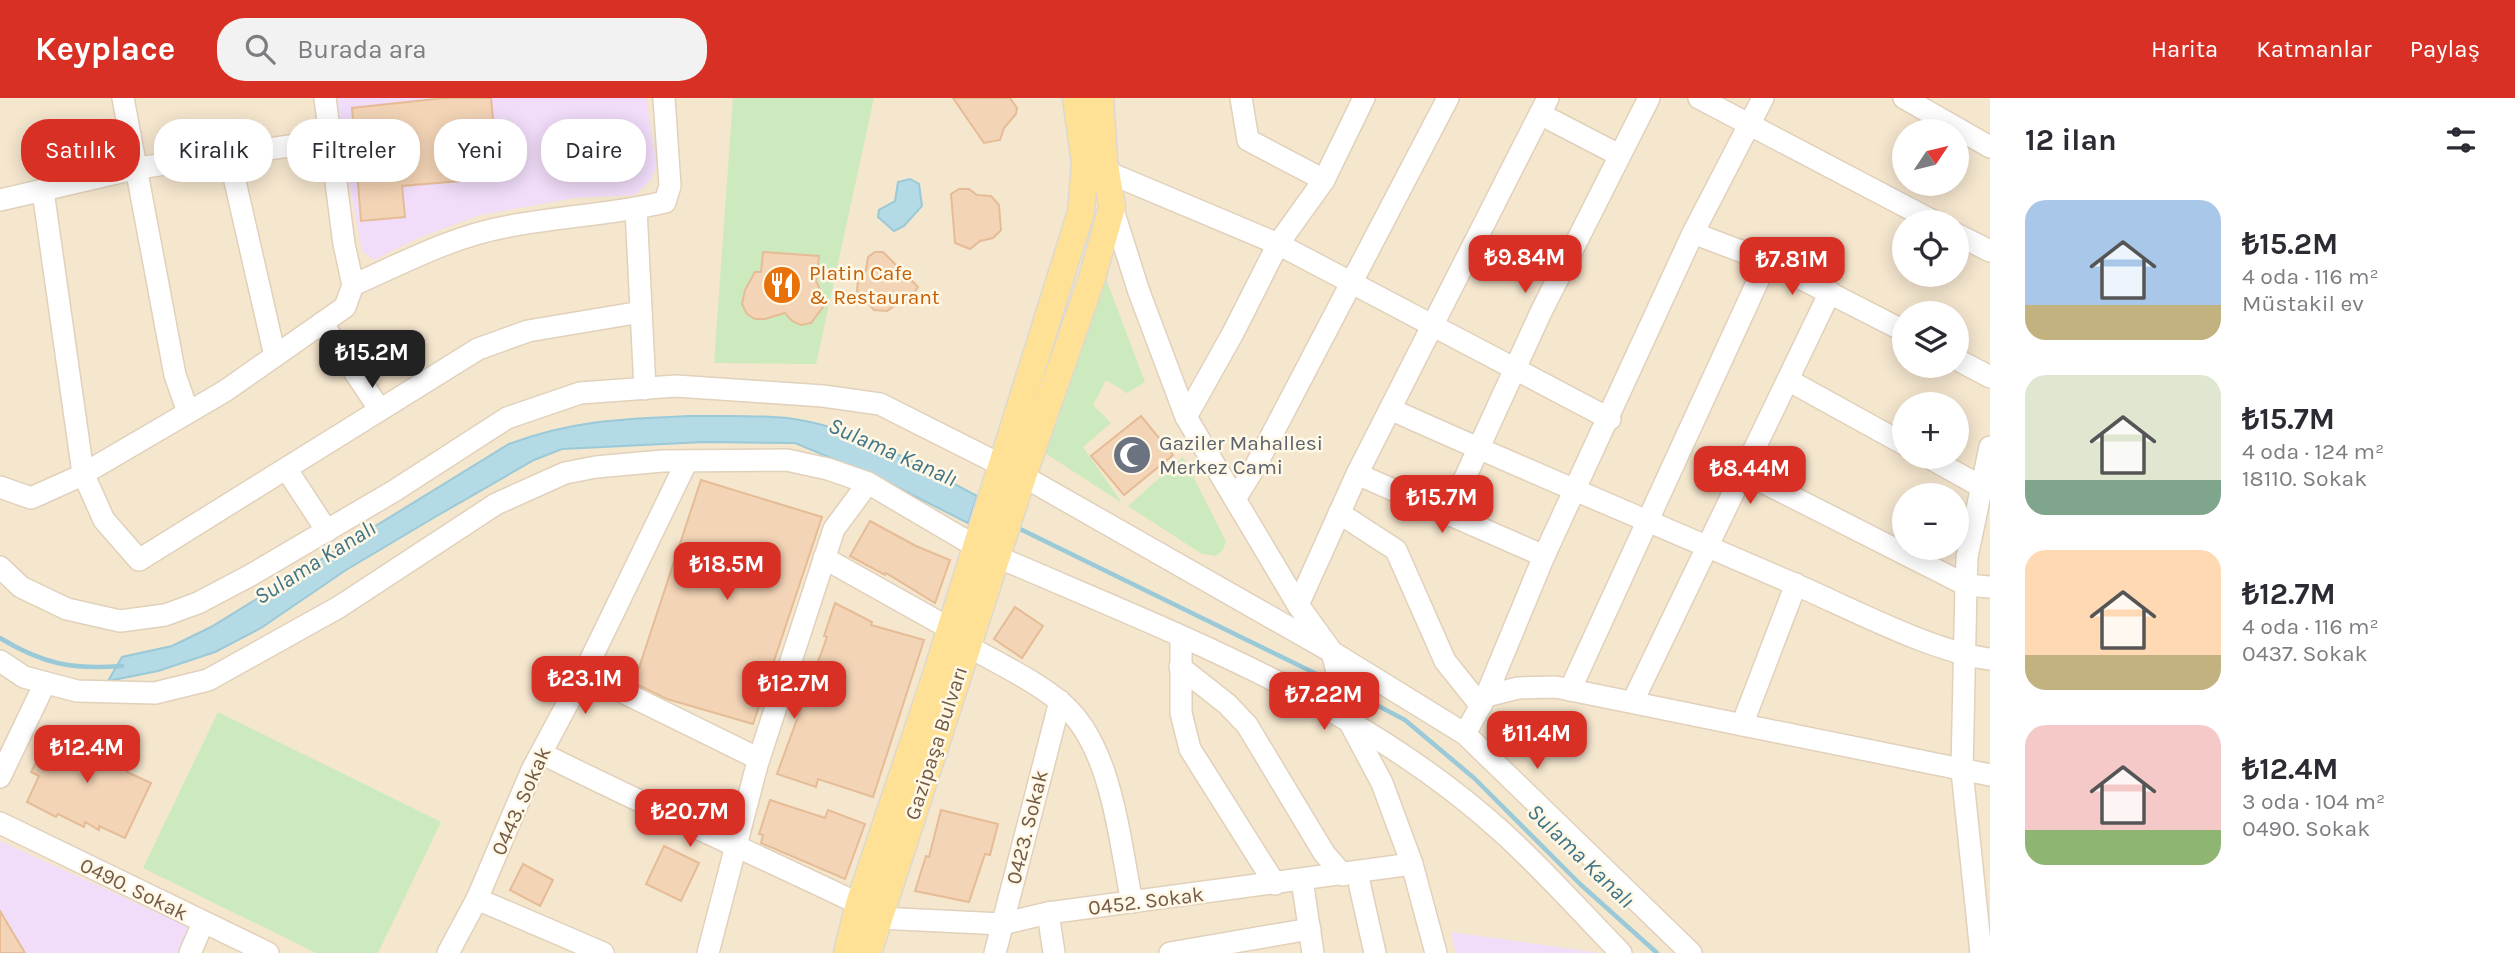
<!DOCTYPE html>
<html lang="tr">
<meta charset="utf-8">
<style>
:root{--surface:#fff;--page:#f2f2f3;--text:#2b2b33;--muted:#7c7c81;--accent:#d93025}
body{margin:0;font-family:Karla,sans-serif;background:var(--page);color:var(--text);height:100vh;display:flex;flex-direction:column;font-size:26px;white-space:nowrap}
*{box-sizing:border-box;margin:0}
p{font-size:23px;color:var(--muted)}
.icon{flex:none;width:38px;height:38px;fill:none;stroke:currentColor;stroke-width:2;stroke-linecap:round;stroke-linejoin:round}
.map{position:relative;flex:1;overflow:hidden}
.details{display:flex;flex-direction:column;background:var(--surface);width:525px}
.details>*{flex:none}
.hud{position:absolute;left:21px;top:21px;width:665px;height:63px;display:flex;gap:14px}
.needle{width:46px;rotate:55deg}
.fabs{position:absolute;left:1892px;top:21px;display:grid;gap:14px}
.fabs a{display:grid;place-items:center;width:77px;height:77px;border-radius:50%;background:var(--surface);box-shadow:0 4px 18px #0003;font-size:35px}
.price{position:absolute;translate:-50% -60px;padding:0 16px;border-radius:14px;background:var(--accent);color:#fff;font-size:23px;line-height:46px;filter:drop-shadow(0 2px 4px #0008)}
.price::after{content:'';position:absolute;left:50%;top:42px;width:21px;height:16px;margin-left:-10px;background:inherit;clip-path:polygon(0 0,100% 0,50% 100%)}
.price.on{background:#222;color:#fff}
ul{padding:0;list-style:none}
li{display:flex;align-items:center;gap:21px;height:175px;padding:0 35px}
li span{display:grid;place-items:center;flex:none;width:196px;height:140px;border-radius:21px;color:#555}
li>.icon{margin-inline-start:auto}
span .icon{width:84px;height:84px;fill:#fffc;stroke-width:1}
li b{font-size:30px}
h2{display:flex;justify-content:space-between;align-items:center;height:84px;padding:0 35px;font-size:30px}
.pill{padding:0 24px;border-radius:28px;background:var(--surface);box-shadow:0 4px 18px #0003;font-size:24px;line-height:63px}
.pill.on{background:var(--accent);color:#fff}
header{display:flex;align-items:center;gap:42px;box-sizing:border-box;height:98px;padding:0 35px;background:var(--accent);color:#fff}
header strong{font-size:33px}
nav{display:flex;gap:38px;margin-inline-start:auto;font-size:24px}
.search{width:490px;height:63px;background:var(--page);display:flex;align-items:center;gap:18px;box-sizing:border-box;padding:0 24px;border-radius:28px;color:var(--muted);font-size:26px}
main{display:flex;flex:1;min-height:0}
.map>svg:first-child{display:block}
.residential{fill:#f5e6ce;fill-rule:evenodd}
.education{fill:#f1dcf9}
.green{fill:#cceabe}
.water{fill:#b4dae6;stroke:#9ac9d8;stroke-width:2}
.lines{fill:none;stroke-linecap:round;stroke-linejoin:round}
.stream{stroke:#9ac9d8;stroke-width:4.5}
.building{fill:#f3d4b6;stroke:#e6bc96;stroke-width:2}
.minor-casing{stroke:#e1d1bb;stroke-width:24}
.major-casing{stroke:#ded8d3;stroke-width:29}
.minor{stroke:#fff;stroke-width:21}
.major{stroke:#fee195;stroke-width:26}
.labels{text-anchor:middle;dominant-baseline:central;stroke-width:5;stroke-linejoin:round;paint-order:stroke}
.food-label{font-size:21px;fill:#c56008;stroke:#fff8e6;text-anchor:start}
.worship-label{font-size:21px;fill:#5b616d;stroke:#fff8e6;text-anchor:start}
.street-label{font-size:21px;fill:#745b46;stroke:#fff8e6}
.water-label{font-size:23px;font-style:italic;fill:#407588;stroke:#fff8e6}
</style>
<header>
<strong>Keyplace</strong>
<div class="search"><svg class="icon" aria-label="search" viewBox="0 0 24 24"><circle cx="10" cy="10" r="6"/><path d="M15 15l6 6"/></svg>Burada ara</div>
<nav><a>Harita</a><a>Katmanlar</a><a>Paylaş</a></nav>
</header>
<main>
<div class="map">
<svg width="1990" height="855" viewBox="0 0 1990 855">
<rect width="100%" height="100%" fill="#fdf4df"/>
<path class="residential" d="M0,0H1990V855H0ZM1904,33H1956V86H1904ZM1904,124H1956V177H1904ZM1904,215H1956V268H1904ZM1904,306H1956V359H1904ZM1904,397H1956V450H1904Z"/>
<g class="education">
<polygon points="333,0 646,0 657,68 650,83 635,97 575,100 480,117 416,141 374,162 362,153"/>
<polygon points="0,743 191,830 179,855 0,855"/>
<polygon points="1451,834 1600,855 1456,855"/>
</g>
<g class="green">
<polygon points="733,0 874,0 816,266 714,265"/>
<polygon points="1103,173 1145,284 1127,295 1106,282 1093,307 1111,325 1083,349 1122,405 1045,355"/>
<polygon points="1183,359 1226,443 1223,452 1216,458 1202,456 1128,408"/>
<polygon points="218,614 441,724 378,855 316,855 143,770"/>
</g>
<g class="water">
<polygon points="910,81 919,86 922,108 904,128 894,133 878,119 879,112 895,103 898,84"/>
<path d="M689,318C722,318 755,317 787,320C854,328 918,367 977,398L968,425L877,379L795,345L704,344L562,351L534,362L435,419L346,472L261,530L215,554L158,573L108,583L122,559L172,548L211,529L509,346C573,322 622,321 689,318Z"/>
</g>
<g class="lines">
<g class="stream">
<polyline points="1014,428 1333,584"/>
<path d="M0,540C43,566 73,572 122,568"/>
<polyline points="1350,593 1405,622 1474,680 1580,786 1657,855"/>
</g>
</g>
<g class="building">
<polygon points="444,0 491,0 495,44 504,43 507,79 402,88 405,119 361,123 352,10"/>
<polygon points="953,0 1010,0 1017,10 1016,16 1004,30 1000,42 984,45"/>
<polygon points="959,91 969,91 977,97 991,98 999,107 1001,132 993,140 980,143 970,151 955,145 951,96"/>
<polygon points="763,154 819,158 816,183 824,200 823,209 811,225 801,227 792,223 785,215 765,221 755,221 747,216 742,206 745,192 755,174 761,174"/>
<polygon points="875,154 883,154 918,189 908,204 898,205 887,213 874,212 857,193 858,182 866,172 868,159"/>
<polygon points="1141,318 1173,357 1124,397 1091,358"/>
<polygon points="701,382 822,419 753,626 667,601 634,585"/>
<polygon points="870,423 916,448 950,462 935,505 886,475 885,477 850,458"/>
<polygon points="835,505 872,524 871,527 924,542 873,699 818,681 816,689 777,676 827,539 824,538"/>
<polygon points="1015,509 1043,528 1022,560 994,541"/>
<polygon points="71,630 92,640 90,644 119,659 117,663 129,669 127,674 151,685 125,740 99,728 99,732 85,724 84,729 58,716 56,719 27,704 39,678 31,674 47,643 55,647 61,635 67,638"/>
<polygon points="770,702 825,720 828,712 865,726 845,781 761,745 763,737 759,736"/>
<polygon points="941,712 998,726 990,757 985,756 969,804 915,793 926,758 929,759"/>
<polygon points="664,748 699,765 681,803 646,786"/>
<polygon points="523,766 553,782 540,808 510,792"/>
<polygon points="0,813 25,855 0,855"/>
</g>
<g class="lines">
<defs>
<g id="minor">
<polyline points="123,0 175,277 188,314"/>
<polyline points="325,0 344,146 353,187"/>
<polyline points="1241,0 1248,42 1324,82"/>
<polyline points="1699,0 1935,124"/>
<polyline points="1904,0 1990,49"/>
<polyline points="1540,16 1619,57"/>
<polyline points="229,57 275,258"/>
<polyline points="1107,74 1278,146 1610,321"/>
<polyline points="43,93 83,375 104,422 139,462 478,251 528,233 641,214"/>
<polyline points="0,102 138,70 330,42"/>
<polyline points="1112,109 1139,194 1186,319 1298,507 1332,554 1350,625 1382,685 1412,766 1436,855"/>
<polyline points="636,111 645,291"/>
<polyline points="1693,135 1767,163 1904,233"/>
<polyline points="1956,136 1990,153"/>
<polyline points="322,225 380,312"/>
<polyline points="1956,261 1990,279"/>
<polyline points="1788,282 1904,346"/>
<path d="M1390,311C1523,371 1658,427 1792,485C1848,509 1932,554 1990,561"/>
<polyline points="1186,319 1233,235 1278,146 1324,82 1364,0"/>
<polyline points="1928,359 1980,388"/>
<polyline points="287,372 327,433"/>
<polyline points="1743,374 1966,487 1990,489"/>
<polyline points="1357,376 1544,458"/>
<path d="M0,389L31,400L78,379L225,293L345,209L353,187C403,165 451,139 505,129C558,118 612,117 665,104L670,88L664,0"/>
<polyline points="1235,401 1255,369 1448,0"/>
<polyline points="1339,415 1396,452 1445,563 1481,608"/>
<polyline points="1448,417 1541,214 1649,0"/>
<path d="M998,459C1173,535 1359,604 1502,734C1544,772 1582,815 1621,855"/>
<polyline points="824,460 949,530"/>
<polyline points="0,469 21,489 67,511 120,523 165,517 198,505 251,477 394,393 507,320 580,295 676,288 823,298 880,306 1023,378 1332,554 1465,636 1691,855"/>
<polyline points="1298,507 1357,376 1548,0"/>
<polyline points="1181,539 1181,615 1190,651 1275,786"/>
<path d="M968,548C997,565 1032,581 1059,603C1112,644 1119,742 1132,804"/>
<polyline points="0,563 24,579 77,593 155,595 208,582 339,509 496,406 565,375 596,369 662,363 787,362 828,371 868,385 975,448"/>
<polyline points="1180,569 1227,606 1247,627 1324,755 1343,777"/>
<polyline points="584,575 759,661"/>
<polyline points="1570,592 1767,163"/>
<polyline points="1486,598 1518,590 1556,589 1990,677"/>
<polyline points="1633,603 1830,194"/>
<polyline points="1742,627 1796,486"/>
<polyline points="1465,636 1486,598 1544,458 1693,135 1763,0"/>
<path d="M541,655C646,708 753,755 859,806"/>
<polyline points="0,679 45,585"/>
<polyline points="0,725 268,855"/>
<polyline points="1357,775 1375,855"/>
<polyline points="1302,782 1313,855"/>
<polyline points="477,801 603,855"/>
<polyline points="1048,815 1054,855"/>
<polyline points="879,820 1002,826 1048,815 1412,766"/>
<polyline points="190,855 203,825"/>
<polyline points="448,855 477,801 532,672 587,569 687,363"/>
<polyline points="708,855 757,667 834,431 868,385"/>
<polyline points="995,855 1060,603"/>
<polyline points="1170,855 1310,831"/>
<polyline points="1981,855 1962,673 1966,487 1967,459 1990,349"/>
</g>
<g id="major">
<polyline points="847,855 859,806 935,580 1081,114 1085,65 1076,0"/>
<polyline points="868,855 1023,378 1092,180 1112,109 1104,61 1100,0"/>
</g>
</defs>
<use href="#minor" class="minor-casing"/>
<use href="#major" class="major-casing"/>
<use href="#minor" class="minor"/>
<use href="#major" class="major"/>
</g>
<defs>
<symbol id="restaurant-disc" viewBox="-11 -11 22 22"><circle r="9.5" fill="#e8710a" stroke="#fff8e6"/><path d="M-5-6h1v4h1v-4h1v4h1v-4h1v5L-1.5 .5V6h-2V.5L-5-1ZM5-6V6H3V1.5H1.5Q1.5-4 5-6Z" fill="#fff"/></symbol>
<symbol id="mosque-disc" viewBox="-11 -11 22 22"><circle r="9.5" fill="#6b7280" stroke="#fff8e6"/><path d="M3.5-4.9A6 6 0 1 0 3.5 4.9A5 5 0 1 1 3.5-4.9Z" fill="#fff"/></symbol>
</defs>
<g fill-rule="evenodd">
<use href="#restaurant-disc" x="760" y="165" width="44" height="44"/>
<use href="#mosque-disc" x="1110" y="335" width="44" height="44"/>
</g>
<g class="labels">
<g class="food-label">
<text x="809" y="175">Platin Cafe<tspan x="809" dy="24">&amp; Restaurant</tspan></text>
</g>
<g class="worship-label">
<text x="1159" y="345">Gaziler Mahallesi<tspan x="1159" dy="24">Merkez Cami</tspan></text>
</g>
<g class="street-label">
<text transform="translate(936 645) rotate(-72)">Gazipaşa Bulvarı</text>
<text transform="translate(521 703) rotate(-66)">0443. Sokak</text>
<text transform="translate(1027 729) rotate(-76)">0423. Sokak</text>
<text transform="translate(134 791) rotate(26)">0490. Sokak</text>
<text transform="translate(1146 803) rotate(-7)">0452. Sokak</text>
</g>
<g class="water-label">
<text transform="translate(893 354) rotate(24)">Sulama Kanalı</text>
<text transform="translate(315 464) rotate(-32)">Sulama Kanalı</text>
<text transform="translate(1581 758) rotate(44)">Sulama Kanalı</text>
</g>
</g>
</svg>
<div class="fabs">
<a><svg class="needle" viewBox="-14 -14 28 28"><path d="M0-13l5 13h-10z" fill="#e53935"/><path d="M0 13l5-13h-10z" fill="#7c7c81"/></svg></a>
<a><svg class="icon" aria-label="locate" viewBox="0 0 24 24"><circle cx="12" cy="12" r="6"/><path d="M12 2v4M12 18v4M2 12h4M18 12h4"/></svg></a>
<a><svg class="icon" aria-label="layers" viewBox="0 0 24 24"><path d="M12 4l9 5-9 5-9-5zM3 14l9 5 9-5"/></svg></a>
<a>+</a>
<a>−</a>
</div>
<b class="price" style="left:1525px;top:197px">₺9.84M</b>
<b class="price" style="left:1792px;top:199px">₺7.81M</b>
<b class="price on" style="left:372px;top:292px">₺15.2M</b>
<b class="price" style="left:1750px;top:408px">₺8.44M</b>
<b class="price" style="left:1442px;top:437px">₺15.7M</b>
<b class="price" style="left:727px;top:504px">₺18.5M</b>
<b class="price" style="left:585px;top:618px">₺23.1M</b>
<b class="price" style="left:794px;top:623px">₺12.7M</b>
<b class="price" style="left:1324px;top:634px">₺7.22M</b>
<b class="price" style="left:1537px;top:673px">₺11.4M</b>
<b class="price" style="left:87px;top:687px">₺12.4M</b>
<b class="price" style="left:690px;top:751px">₺20.7M</b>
<div class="hud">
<a class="pill on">Satılık</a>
<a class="pill">Kiralık</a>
<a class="pill">Filtreler</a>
<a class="pill">Yeni</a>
<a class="pill">Daire</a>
</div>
</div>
<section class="details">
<h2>12 ilan<svg class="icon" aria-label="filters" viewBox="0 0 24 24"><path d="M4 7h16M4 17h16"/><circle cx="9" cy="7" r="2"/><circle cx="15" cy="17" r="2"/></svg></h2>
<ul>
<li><span style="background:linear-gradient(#a9c7e8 75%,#c2b280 0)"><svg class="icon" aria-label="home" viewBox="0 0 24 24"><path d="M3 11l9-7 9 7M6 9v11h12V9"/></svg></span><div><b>₺15.2M</b><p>4 oda · 116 m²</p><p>Müstakil ev</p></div></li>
<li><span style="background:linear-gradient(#dfe7d0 75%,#7fa58c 0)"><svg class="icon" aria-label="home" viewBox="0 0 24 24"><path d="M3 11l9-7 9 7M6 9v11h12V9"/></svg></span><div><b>₺15.7M</b><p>4 oda · 124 m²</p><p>18110. Sokak</p></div></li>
<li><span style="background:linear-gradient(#ffd9b3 75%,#c2b280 0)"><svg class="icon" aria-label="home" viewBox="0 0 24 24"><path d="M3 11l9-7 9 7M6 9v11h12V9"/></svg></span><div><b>₺12.7M</b><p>4 oda · 116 m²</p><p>0437. Sokak</p></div></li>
<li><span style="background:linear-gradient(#f6c9c9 75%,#8fb573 0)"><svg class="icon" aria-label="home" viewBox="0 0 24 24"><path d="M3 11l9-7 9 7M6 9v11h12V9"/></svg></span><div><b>₺12.4M</b><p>3 oda · 104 m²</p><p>0490. Sokak</p></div></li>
</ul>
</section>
</main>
